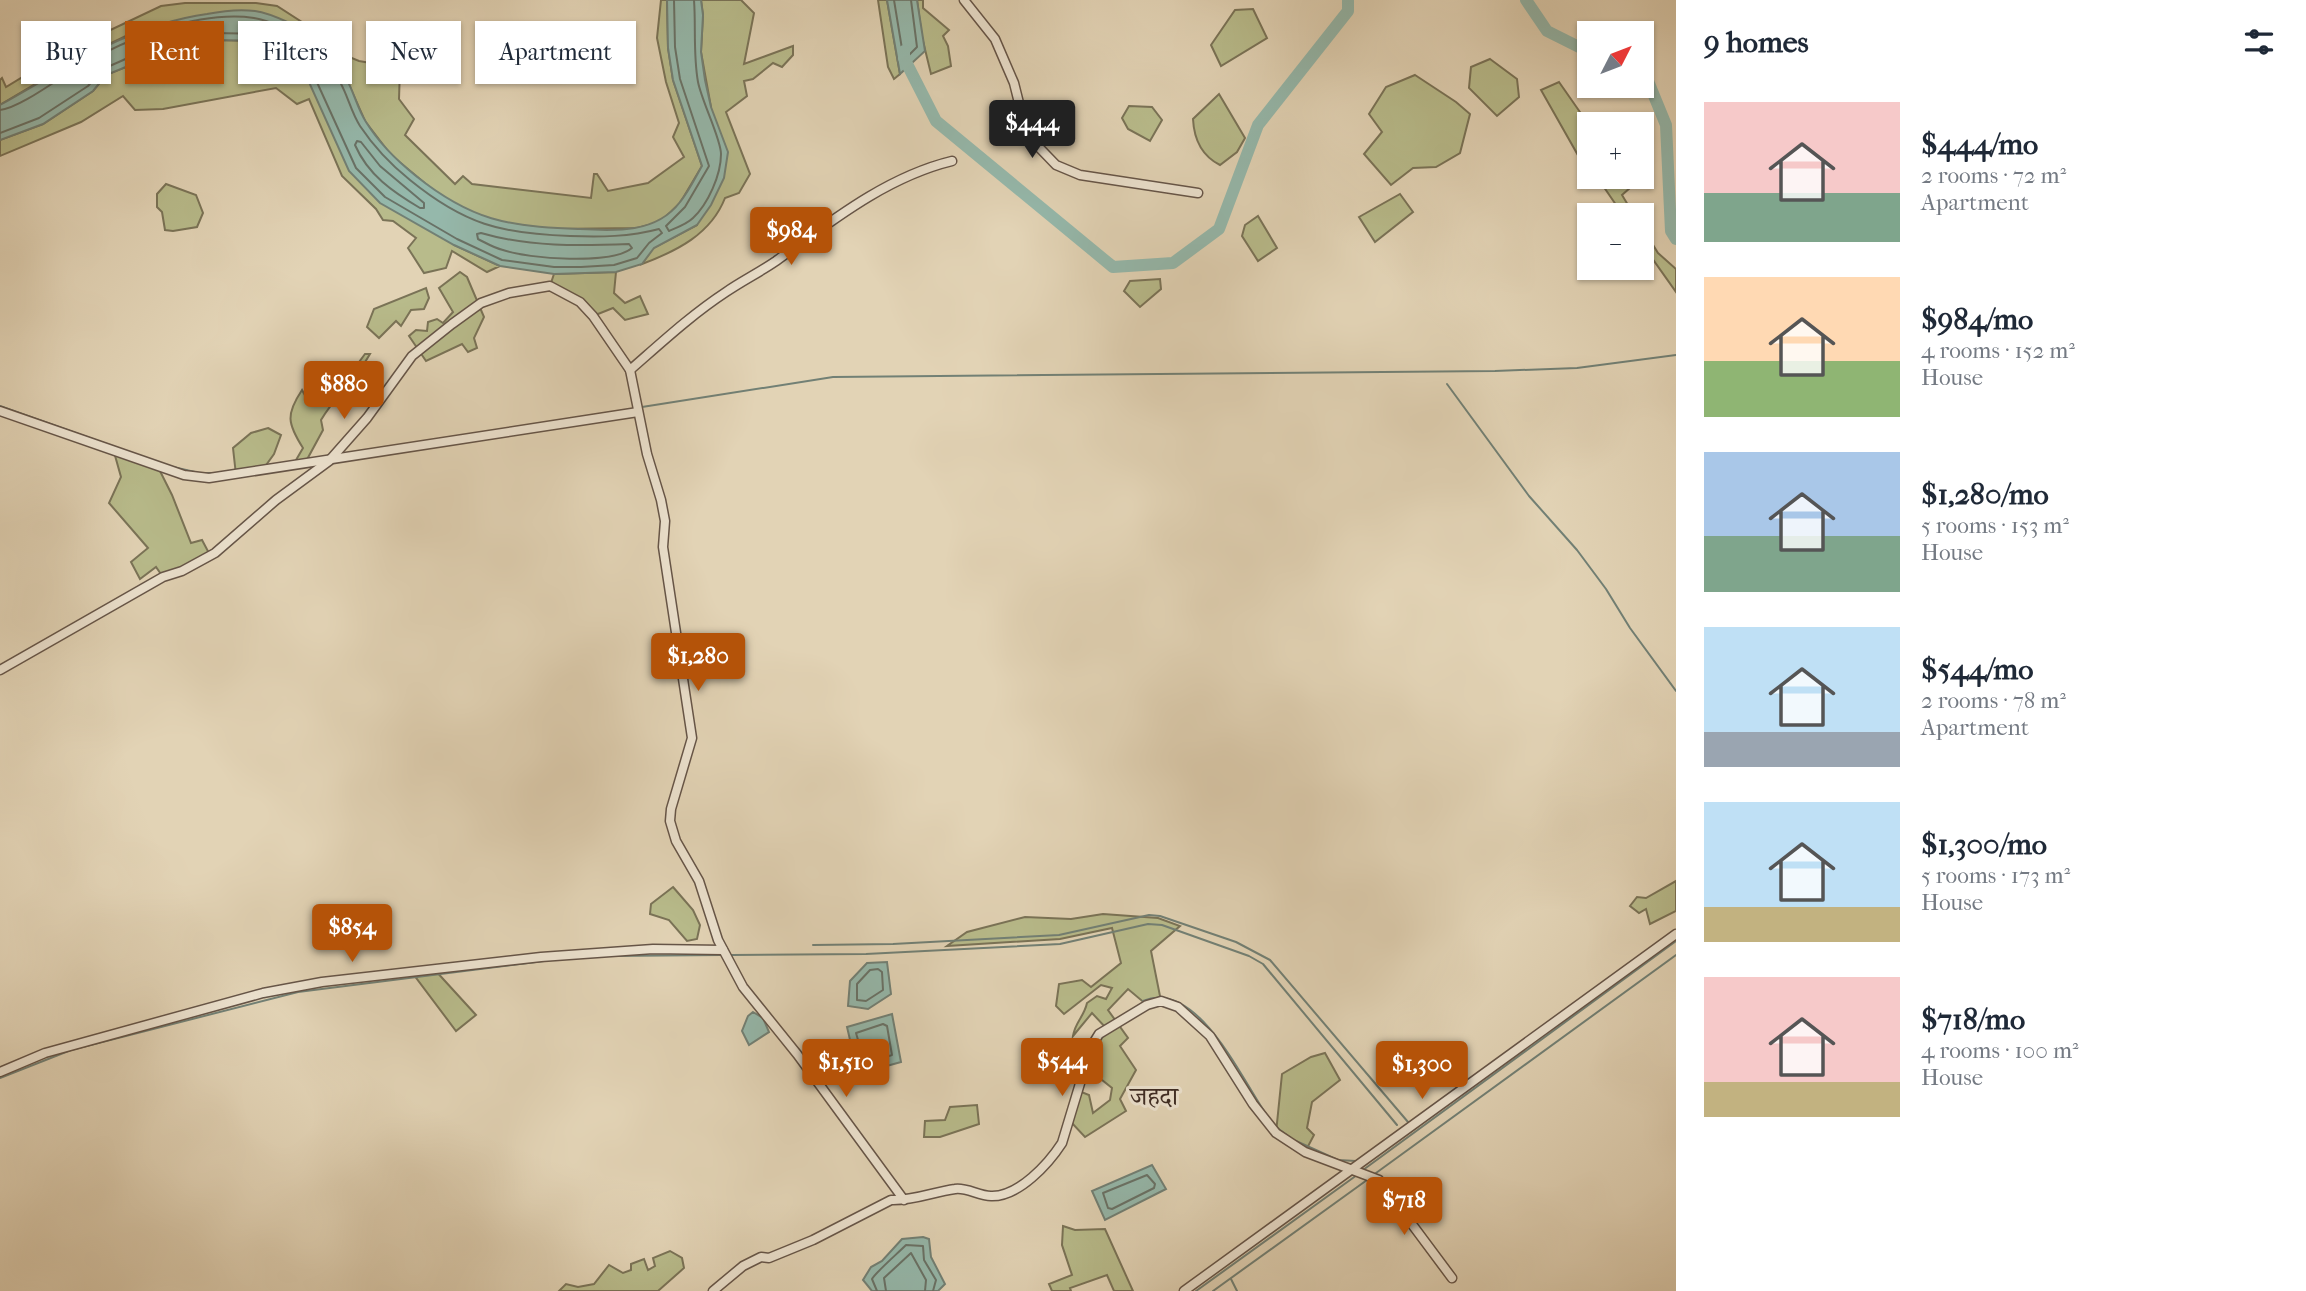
<!DOCTYPE html>
<meta charset="utf-8">
<style>
:root{--surface:#fff;--page:#f2f2f3;--text:#1f2937;--muted:#747a83;--accent:#b45309}
body{margin:0;font-family:"IM FELL French Canon","Noto Serif Devanagari",serif;background:var(--page);color:var(--text);height:100vh;display:flex;flex-direction:column;font-size:26px;white-space:nowrap}
*{box-sizing:border-box;margin:0}
p{font-size:23px;color:var(--muted)}
.icon{flex:none;width:38px;height:38px;fill:none;stroke:currentColor;stroke-width:2;stroke-linecap:round;stroke-linejoin:round}
.map{position:relative;flex:1;overflow:hidden}
.side{display:flex;flex-direction:column;background:var(--surface);width:630px}
.side>*{flex:none}
.hud{position:absolute;left:21px;top:21px;width:665px;height:63px;display:flex;gap:14px}
.needle{width:46px;rotate:48deg}
.tools{position:absolute;left:1577px;top:21px;display:grid;gap:14px}
.tools a{display:grid;place-items:center;width:77px;height:77px;border-radius:0px;background:var(--surface);box-shadow:0 2px 5px #0004;font-size:35px}
.price{position:absolute;translate:-50% -60px;padding:0 16px;border-radius:7px;background:var(--accent);color:#fff;font-size:23px;line-height:46px;filter:drop-shadow(0 2px 4px #0008)}
.price::after{content:'';position:absolute;left:50%;top:42px;width:21px;height:16px;margin-left:-10px;background:inherit;clip-path:polygon(0 0,100% 0,50% 100%)}
.price.active{background:#222;color:#fff}
ul{padding:0;list-style:none}
li{display:flex;align-items:center;gap:21px;height:175px;padding:0 28px}
li span{display:grid;place-items:center;flex:none;width:196px;height:140px;border-radius:0px;color:#555}
li>.icon{margin-inline-start:auto}
span .icon{width:84px;height:84px;fill:#fffc;stroke-width:1}
li b{font-size:30px}
h2{display:flex;justify-content:space-between;align-items:center;height:84px;padding:0 28px;font-size:30px}
.chip{padding:0 24px;border-radius:0px;background:var(--surface);box-shadow:0 2px 5px #0004;font-size:24px;line-height:63px}
.chip.active{background:var(--accent);color:#fff}
main{display:flex;flex:1;min-height:0}
.map>svg:first-child{display:block}
.green{fill:#b8bb8b;stroke:#7a7357;stroke-width:2}
.water{fill:#95b8ab;stroke:#728075;stroke-width:2}
.lines{fill:none;stroke-linecap:round;stroke-linejoin:round}
.shore{stroke:#697267;stroke-width:2}
.stream{stroke:#728075;stroke-width:2}
.river{stroke:#95b8ab;stroke-width:12}
.minor-casing{stroke:#665548;stroke-width:11}
.minor{stroke:#ece2cf;stroke-width:8}
.labels{text-anchor:middle;dominant-baseline:central;stroke-width:6;stroke-linejoin:round;paint-order:stroke}
.quarter-label{font-size:26px;fill:#3d2b23;stroke:#ece2cf}
</style>
<main>
<div class="map">
<svg width="1676" height="1291" viewBox="0 0 1676 1291">
<rect width="100%" height="100%" fill="#e2d3b5"/>
<filter id="stains"><feTurbulence type="fractalNoise" baseFrequency=".00286" numOctaves="4"/><feColorMatrix values="0 0 0 0 .2 0 0 0 0 .09 0 0 0 0 .02 0 0 0 .5 -.17"/></filter>
<radialGradient id="worn" r=".72"><stop offset=".6" stop-color="#630" stop-opacity="0"/><stop offset="1" stop-color="#630" stop-opacity=".3"/></radialGradient>
<g class="green">
<polygon points="661,0 667,0 668,48 673,80 702,166 680,203 660,222 637,228 551,229 507,224 471,213 444,199 391,155 365,121 346,78 316,38 134,32 76,60 0,105 0,80 2,78 6,87 62,53 161,6 185,3 256,3 277,6 322,35 337,52 359,61 400,68 399,99 414,119 405,135 455,184 463,176 472,184 591,198 594,174 597,174 608,191 648,183 684,157 673,137 679,123 666,82 657,38"/>
<path d="M701,0H741L754,13L744,64L793,46V55L782,67L773,63L753,79L744,81L747,96L726,112L750,174L739,193L725,198C711,234 677,251 642,264L653,248L697,225L711,107L701,52L703,15Z"/>
<polygon points="878,0 887,0 900,74 894,79 888,67"/>
<polygon points="917,0 923,0 923,8 949,30 943,36 948,46 951,66 931,74 922,37"/>
<polygon points="1253,9 1267,38 1221,66 1211,45 1235,10"/>
<polygon points="598,23 604,26 613,47 626,62 615,74 604,74 602,46 591,48 584,36 588,24"/>
<path d="M213,40C276,41 287,36 317,97L454,245L500,266L487,272L452,251L446,268L424,273L408,248L416,238L393,221L383,220L376,209L342,176L309,99L297,104L276,88L163,109L135,110L123,96L81,122L0,156V140L43,124L93,91L106,75L133,64Z"/>
<polygon points="1490,59 1517,79 1519,97 1497,116 1469,88 1471,67"/>
<polygon points="1415,75 1456,102 1470,114 1460,153 1436,167 1413,168 1391,185 1364,154 1382,132 1369,114 1386,87"/>
<polygon points="1559,82 1589,125 1589,165 1579,157 1541,90"/>
<path d="M1219,94L1245,138L1237,152L1220,165C1202,156 1194,139 1193,119Z"/>
<polygon points="1129,106 1152,107 1162,120 1150,141 1128,129 1122,118"/>
<polygon points="1597,177 1624,177 1631,187 1622,195 1634,215 1623,215"/>
<polygon points="166,184 196,195 203,213 197,227 173,231 165,230 162,212 157,207 157,194"/>
<polygon points="1400,194 1413,212 1375,242 1359,217"/>
<polygon points="1258,216 1277,248 1258,261 1242,236 1245,225"/>
<polygon points="1642,227 1658,253 1676,269 1676,292 1642,244"/>
<polygon points="460,272 467,277 484,317 474,338 477,348 468,352 462,344 426,361 409,336 416,330 427,331 428,322 437,319 443,323 453,312 439,288"/>
<polygon points="616,272 614,293 625,303 640,296 648,314 625,320 613,308 593,316 580,302 550,286 554,274"/>
<polygon points="1160,279 1161,289 1140,307 1124,291 1130,281"/>
<polygon points="426,288 429,298 424,309 411,310 401,326 396,321 379,338 367,327 374,309"/>
<path d="M365,354H370C356,379 335,396 321,420L323,430L304,465L292,467L303,448C287,423 286,414 302,390L307,399L317,398L320,380L348,377Z"/>
<polygon points="268,428 281,435 274,454 261,472 236,475 233,448 251,433"/>
<polygon points="114,452 157,465 172,495 191,543 202,540 210,555 163,577 156,567 140,579 131,562 148,548 109,503 121,477"/>
<polygon points="1676,881 1676,911 1650,924 1646,909 1639,913 1630,906 1637,897 1646,898"/>
<polygon points="673,887 693,910 700,925 697,939 687,941 669,920 650,914 651,904"/>
<path d="M1103,914L1158,918L1180,926L1151,951L1161,1001L1147,1005L1128,989L1108,1010L1128,1038L1120,1046L1136,1070L1120,1099L1126,1111L1085,1137L1070,1121L1079,1091L1089,1095L1093,1113L1110,1100L1112,1088L1097,1076L1090,1082L1084,1072L1091,1047L1107,1029L1092,1013L1073,1036C1075,1022 1084,1017 1087,1003L1097,996L1106,999L1112,988L1101,985L1064,1014L1056,1006L1059,984L1082,980L1091,987L1121,963L1112,928L1060,939L947,946L967,932L1025,917L1071,919Z"/>
<polygon points="434,969 476,1015 456,1031 411,971"/>
<polygon points="1325,1053 1340,1080 1312,1102 1307,1128 1314,1135 1305,1152 1276,1133 1282,1074 1311,1057"/>
<polygon points="977,1105 979,1124 940,1137 924,1137 925,1121 945,1120 950,1107"/>
<polygon points="1063,1226 1075,1230 1105,1229 1133,1291 1114,1291 1107,1275 1070,1288 1071,1291 1052,1291 1049,1284 1072,1275 1062,1245"/>
<polygon points="670,1251 682,1258 684,1268 658,1291 559,1291 566,1284 578,1287 594,1284 609,1265 623,1273 631,1270 631,1264 644,1259 648,1270 655,1266 653,1258"/>
</g>
<g class="water">
<path d="M667,0H701L703,15L701,52L705,80L711,107L728,152L724,178L711,205L697,225L654,248L642,264L616,272L554,274L500,266L454,245L380,203L349,171L304,71L285,48L264,41L213,40L133,64L106,75L93,91L43,124L0,140V105C68,67 129,25 207,14C222,11 240,9 255,11C270,13 307,29 317,40C327,50 338,66 346,78C354,92 357,108 366,122C379,143 396,160 416,176C471,220 508,227 578,229C614,231 656,234 680,202C689,191 695,178 702,166L673,80L668,48Z"/>
<polygon points="887,0 917,0 925,51 900,74"/>
<polygon points="887,962 891,994 868,1009 848,1006 850,981 867,963"/>
<polygon points="753,1012 763,1018 769,1032 749,1045 742,1031 748,1016"/>
<polygon points="892,1014 901,1062 858,1074 847,1027"/>
<polygon points="1152,1165 1166,1189 1105,1220 1092,1191"/>
<polygon points="923,1237 929,1239 931,1257 945,1284 938,1291 872,1291 863,1280 871,1267 882,1261 902,1239"/>
</g>
<g class="lines">
<g class="shore">
<path d="M674,0L675,47L680,79L709,166L685,207L666,226L669,231C676,228 687,224 693,218C708,204 721,175 721,154C721,139 702,102 698,82C693,54 696,27 694,0"/>
<polyline points="894,0 903,55 907,57 917,47 911,0"/>
<path d="M0,110C20,108 59,78 78,67C125,39 199,10 254,18C268,20 301,34 312,44C322,53 333,71 340,82C348,96 351,112 360,126C374,147 390,164 410,180C464,224 501,234 570,236C601,237 629,237 659,229L662,233L649,243L637,258L614,265L581,267H554L502,260L457,239L385,197L356,168L310,67L289,42L265,34L212,33L130,57L103,69L88,86L39,118L0,133"/>
<path d="M357,141L361,142L380,166L424,203V208H420C393,192 368,175 355,145Z"/>
<path d="M481,233C529,247 579,246 629,244L632,248C612,265 528,259 503,250C494,248 486,243 478,239L477,234Z"/>
<polygon points="878,969 882,972 883,990 866,1001 857,1000 857,984 870,970"/>
<polygon points="883,1024 887,1026 892,1055 865,1064 856,1033"/>
<polygon points="1147,1175 1155,1184 1154,1188 1112,1209 1108,1208 1103,1193"/>
<path d="M877,1291L872,1279C875,1273 898,1253 906,1245L923,1246L924,1260L936,1280L933,1291"/>
<polyline points="886,1291 884,1278 911,1253 926,1280 925,1291"/>
</g>
<g class="stream">
<polyline points="1447,384 1529,496 1577,550 1606,589 1630,628 1676,691"/>
<polyline points="0,406 115,447"/>
<polyline points="642,407 833,377 1495,371 1577,368 1676,355"/>
<polyline points="614,412 632,409"/>
<polyline points="173,467 195,472"/>
<polyline points="200,473 212,473"/>
<polyline points="813,945 893,944 1059,935 1149,915 1160,916 1236,942 1270,960 1408,1122"/>
<polyline points="731,955 866,954 1060,944 1148,924 1162,925 1249,956 1263,964 1397,1125"/>
<polyline points="609,956 721,955"/>
<path d="M1143,1001C1197,978 1242,1080 1266,1114"/>
<polyline points="798,1049 805,1058"/>
<polyline points="0,1078 71,1050 298,992 544,961"/>
<polyline points="1276,1127 1291,1138"/>
<polyline points="1296,1141 1338,1160 1356,1161"/>
<polyline points="1363,1170 1676,941"/>
<polyline points="1376,1173 1676,955"/>
<polyline points="1231,1279 1237,1291"/>
<polyline points="1196,1291 1357,1175"/>
<polyline points="1213,1291 1367,1180"/>
</g>
<g class="river">
<polyline points="1526,0 1547,31 1589,52"/>
<polyline points="904,51 904,58 936,121 1113,267 1173,263 1219,229 1258,125 1348,11 1348,0"/>
<polyline points="1642,78 1648,81 1666,125 1671,231 1676,239"/>
</g>
<defs>
<g id="minor">
<polyline points="964,0 995,39 1014,83 1027,135 1056,165 1080,175 1198,193"/>
<path d="M630,370C661,343 691,315 726,292C742,281 760,272 776,261C830,222 886,177 952,161"/>
<polyline points="0,411 184,475 209,478 638,412"/>
<polyline points="0,670 163,577 182,571 215,553 276,500 329,461 367,418 412,356 452,324 481,303 509,293 550,286 580,302 593,316 630,370 647,454 661,500 665,521 663,547 692,738 671,809 670,821 676,841 699,881 718,940 743,987 797,1054 904,1200"/>
<polyline points="0,1072 45,1053 263,993 322,982 541,957 653,949 723,950"/>
<path d="M713,1291L743,1266L761,1257L769,1258L813,1240L891,1200C913,1201 933,1192 955,1189C966,1187 979,1196 991,1196C1019,1197 1049,1163 1062,1143L1091,1047L1099,1034L1147,1005L1161,1001L1178,1007L1210,1036L1253,1104L1276,1133L1305,1152L1379,1180L1452,1278"/>
<polyline points="1184,1291 1676,934"/>
</g>
</defs>
<use href="#minor" class="minor-casing"/>
<use href="#minor" class="minor"/>
</g>
<g class="labels">
<g class="quarter-label">
<text x="1154" y="1096">जहदा</text>
</g>
</g>
<rect width="100%" height="100%" filter="url(#stains)"/>
<rect width="100%" height="100%" fill="url(#worn)"/>
</svg>
<div class="tools">
<a><svg class="needle" viewBox="-14 -14 28 28"><path d="M0-13l5 13h-10z" fill="#e53935"/><path d="M0 13l5-13h-10z" fill="#747a83"/></svg></a>
<a>+</a>
<a>−</a>
</div>
<b class="price active" style="left:1032px;top:160px">$444</b>
<b class="price" style="left:791px;top:267px">$984</b>
<b class="price" style="left:344px;top:421px">$880</b>
<b class="price" style="left:698px;top:693px">$1,280</b>
<b class="price" style="left:352px;top:964px">$854</b>
<b class="price" style="left:1062px;top:1098px">$544</b>
<b class="price" style="left:846px;top:1099px">$1,510</b>
<b class="price" style="left:1422px;top:1101px">$1,300</b>
<b class="price" style="left:1404px;top:1237px">$718</b>
<div class="hud">
<a class="chip">Buy</a>
<a class="chip active">Rent</a>
<a class="chip">Filters</a>
<a class="chip">New</a>
<a class="chip">Apartment</a>
</div>
</div>
<section class="side">
<h2>9 homes<svg class="icon" aria-label="filters" viewBox="0 0 24 24"><path d="M4 7h16M4 17h16"/><circle cx="9" cy="7" r="2"/><circle cx="15" cy="17" r="2"/></svg></h2>
<ul>
<li><span style="background:linear-gradient(#f6c9c9 65%,#7fa58c 0)"><svg class="icon" aria-label="home" viewBox="0 0 24 24"><path d="M3 11l9-7 9 7M6 9v11h12V9"/></svg></span><div><b>$444/mo</b><p>2 rooms · 72 m²</p><p>Apartment</p></div></li>
<li><span style="background:linear-gradient(#ffd9b3 60%,#8fb573 0)"><svg class="icon" aria-label="home" viewBox="0 0 24 24"><path d="M3 11l9-7 9 7M6 9v11h12V9"/></svg></span><div><b>$984/mo</b><p>4 rooms · 152 m²</p><p>House</p></div></li>
<li><span style="background:linear-gradient(#a9c7e8 60%,#7fa58c 0)"><svg class="icon" aria-label="home" viewBox="0 0 24 24"><path d="M3 11l9-7 9 7M6 9v11h12V9"/></svg></span><div><b>$1,280/mo</b><p>5 rooms · 153 m²</p><p>House</p></div></li>
<li><span style="background:linear-gradient(#bfe0f5 75%,#9aa5b1 0)"><svg class="icon" aria-label="home" viewBox="0 0 24 24"><path d="M3 11l9-7 9 7M6 9v11h12V9"/></svg></span><div><b>$544/mo</b><p>2 rooms · 78 m²</p><p>Apartment</p></div></li>
<li><span style="background:linear-gradient(#bfe0f5 75%,#c2b280 0)"><svg class="icon" aria-label="home" viewBox="0 0 24 24"><path d="M3 11l9-7 9 7M6 9v11h12V9"/></svg></span><div><b>$1,300/mo</b><p>5 rooms · 173 m²</p><p>House</p></div></li>
<li><span style="background:linear-gradient(#f6c9c9 75%,#c2b280 0)"><svg class="icon" aria-label="home" viewBox="0 0 24 24"><path d="M3 11l9-7 9 7M6 9v11h12V9"/></svg></span><div><b>$718/mo</b><p>4 rooms · 100 m²</p><p>House</p></div></li>
</ul>
</section>
</main>
